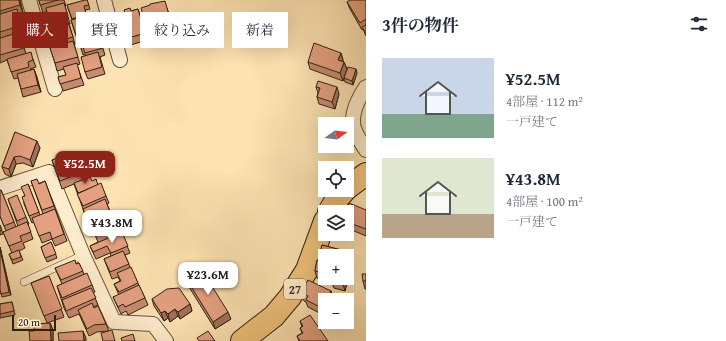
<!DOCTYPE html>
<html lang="ja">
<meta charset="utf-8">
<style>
:root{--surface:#fff;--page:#f2f2f3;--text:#1f2937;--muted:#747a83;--accent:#8f2418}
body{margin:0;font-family:"Gentium Book Plus","Noto Serif JP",serif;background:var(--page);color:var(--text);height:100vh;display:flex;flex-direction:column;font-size:15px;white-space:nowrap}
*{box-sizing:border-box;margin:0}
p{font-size:13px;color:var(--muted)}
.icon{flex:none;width:22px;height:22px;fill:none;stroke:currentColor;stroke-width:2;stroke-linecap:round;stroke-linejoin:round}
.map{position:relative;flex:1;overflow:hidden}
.side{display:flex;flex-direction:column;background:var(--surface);width:360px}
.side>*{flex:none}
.banner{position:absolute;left:12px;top:12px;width:294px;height:36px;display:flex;gap:8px}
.needle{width:26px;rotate:75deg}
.controls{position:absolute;left:318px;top:117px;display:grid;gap:8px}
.controls a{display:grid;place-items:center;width:36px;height:36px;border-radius:0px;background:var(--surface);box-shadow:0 4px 16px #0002;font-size:20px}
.scale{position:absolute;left:12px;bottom:10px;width:44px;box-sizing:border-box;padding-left:4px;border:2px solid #2f210e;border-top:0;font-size:11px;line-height:14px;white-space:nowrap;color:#2f210e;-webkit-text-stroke:3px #feeccd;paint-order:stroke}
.price{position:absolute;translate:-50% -34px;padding:0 9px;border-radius:8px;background:#fff;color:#222;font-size:13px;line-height:26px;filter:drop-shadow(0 1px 2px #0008)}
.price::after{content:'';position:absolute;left:50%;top:24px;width:12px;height:9px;margin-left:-6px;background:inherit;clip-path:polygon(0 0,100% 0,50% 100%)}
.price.active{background:var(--accent);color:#fff}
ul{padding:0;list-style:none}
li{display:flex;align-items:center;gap:12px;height:100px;padding:0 16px}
li span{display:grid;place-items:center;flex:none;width:112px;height:80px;border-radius:0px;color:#555}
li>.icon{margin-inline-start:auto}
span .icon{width:48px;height:48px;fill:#fffc;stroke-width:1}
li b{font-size:17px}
h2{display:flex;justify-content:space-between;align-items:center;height:48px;padding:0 16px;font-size:17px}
.pill{padding:0 14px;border-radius:0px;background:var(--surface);box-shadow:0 4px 16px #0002;font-size:14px;line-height:36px}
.pill.active{background:var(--accent);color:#fff}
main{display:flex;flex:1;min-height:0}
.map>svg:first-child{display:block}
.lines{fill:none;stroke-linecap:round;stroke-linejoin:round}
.service-casing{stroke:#625137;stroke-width:8}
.minor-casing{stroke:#625137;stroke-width:16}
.primary-casing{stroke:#2f210e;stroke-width:24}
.service{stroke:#feeccd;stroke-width:7}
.minor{stroke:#feeccd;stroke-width:14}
.primary{stroke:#eec179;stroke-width:22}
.wall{fill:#c58a6f;stroke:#2f210e;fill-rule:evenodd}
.shaded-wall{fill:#a0705a;stroke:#2f210e}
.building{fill:#e5a081;stroke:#2f210e}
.labels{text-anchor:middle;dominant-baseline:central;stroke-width:3.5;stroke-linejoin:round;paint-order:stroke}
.shield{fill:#feeccd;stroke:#6d5e47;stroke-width:1}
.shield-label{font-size:12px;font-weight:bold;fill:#2f210e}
</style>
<main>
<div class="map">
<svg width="366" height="341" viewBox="0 0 366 341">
<rect width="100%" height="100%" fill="#fde2b2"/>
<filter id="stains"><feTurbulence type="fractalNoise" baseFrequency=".005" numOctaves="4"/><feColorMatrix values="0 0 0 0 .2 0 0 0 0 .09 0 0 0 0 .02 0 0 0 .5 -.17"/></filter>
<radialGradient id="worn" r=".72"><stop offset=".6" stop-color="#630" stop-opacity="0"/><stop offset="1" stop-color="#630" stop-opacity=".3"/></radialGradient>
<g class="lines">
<defs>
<polyline id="service" points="24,282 83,255"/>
<g id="minor">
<polyline points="29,0 55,89"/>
<polyline points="104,0 120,60"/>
<path d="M366,87C358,99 349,117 355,131C358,138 362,144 366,150"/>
<polyline points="0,188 49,172 83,255 114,322 153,324 166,341"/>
</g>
<g id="primary">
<polyline points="347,188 366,174"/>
<polyline points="329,212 335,202 345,190"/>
<polyline points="242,341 274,316 290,297 307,270 325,221"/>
</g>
</defs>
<use href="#service" class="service-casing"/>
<use href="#minor" class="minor-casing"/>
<use href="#primary" class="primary-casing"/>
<use href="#service" class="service"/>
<use href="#minor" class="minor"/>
<use href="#primary" class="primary"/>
</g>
<g class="wall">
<polygon points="0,0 20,0 23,13 19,14 21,20 24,18 32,45 24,47 26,54 33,59 36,67 30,69 31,70 34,69 41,92 23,97 18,78 14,79 7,60 0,63"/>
<polygon points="39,0 64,0 66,6 65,6 70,24 69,24 75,44 74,45 80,64 77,65 84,85 63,91 58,77 66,75 64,69 57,71 55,63 46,34 51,32 51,27 47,11 43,13"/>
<polygon points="87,0 90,9 85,10 87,15 92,14 105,55 100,57 105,74 88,79 85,72 85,54 83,55 79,42 78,42 71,20 72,20 67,5"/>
<polygon points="366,0 366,36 363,29 362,30 350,9 347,2"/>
<polygon points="167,8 174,32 150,39 148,32"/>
<polygon points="138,9 147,40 124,47 122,40 131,11"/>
<polygon points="341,53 343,60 343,61 344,62 347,69 343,81 310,69 308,62"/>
<polygon points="357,73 353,85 345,82 344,78"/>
<polygon points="316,87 339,94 335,109 319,104 317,97 318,93"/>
<polygon points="15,132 40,148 33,167 23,163 16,164 11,177 5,174 2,167"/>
<polygon points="52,160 64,163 69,166 74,170 79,168 83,180 92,181 98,185 106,196 109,203 107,204 112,216 122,228 124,236 123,236 130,253 125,255 130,267 145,298 148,305 128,315 126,311 121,314 113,297 119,295 114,284 120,281 118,277 112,279 104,259 111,256 110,253 96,259 90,246 98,242 92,228 91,229 85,216 83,209 74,184 62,189"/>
<polygon points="31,181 39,184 45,181 67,241 55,246 52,239 42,243 34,222 32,223 24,204 24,196 28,184 40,215 43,214"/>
<polygon points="1,190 16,227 18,226 8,199 26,217 29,224 28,225 33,239 23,243 25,248 19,251 23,260 13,264 9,254 12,253 3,232 6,231 0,216"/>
<polygon points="366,210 366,236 347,228 347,212"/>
<polygon points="0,225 3,234 0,235"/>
<polygon points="51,242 57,258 47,262 41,247"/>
<path d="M322,245L349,252L351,259L348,270L349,274L345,291L334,288L331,281L317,278L315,271L317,260L321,261L319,257ZM325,256H347V278H325Z"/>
<polygon points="0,247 11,295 2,297 1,294"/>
<polygon points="79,263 84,274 92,285 95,292 93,293 98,305 93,307 106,324 109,331 97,332 89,336 79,314 69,318 64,308 57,286 62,284 55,268"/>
<polygon points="366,274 366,289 365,289 363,281"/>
<polygon points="49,276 64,317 47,323 50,323 53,330 53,341 30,341 34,331 47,323 31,283"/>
<polygon points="187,280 231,319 215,329 189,287"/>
<polygon points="331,291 333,298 332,300 325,300 325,316 308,307 306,302 304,301 301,293"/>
<polygon points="152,299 190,304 192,311 180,319 178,316 170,322 168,318 164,321 154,306"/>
<polygon points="12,302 15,315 0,318 0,304"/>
<polygon points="300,321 328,341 299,341 297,336 302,333 300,328 302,327"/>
</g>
<g class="shaded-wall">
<polygon points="19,0 20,0 23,13 20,5"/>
<polygon points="341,53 343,60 341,67 338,60"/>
<polygon points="344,62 347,69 343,81 340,73"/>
<polygon points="34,69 37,77 41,92 38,85"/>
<polygon points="356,69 357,73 353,85 352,81"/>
<polygon points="337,87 339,94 335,109 332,102"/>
<polygon points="37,141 40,148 33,167 30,160"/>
<polygon points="14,157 16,164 11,177 9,169"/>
<polygon points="0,247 11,295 9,292"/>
<polygon points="349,252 351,259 348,270 347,267 347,257"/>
<polygon points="347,268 349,274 345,291 343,284 344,278 347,278"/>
<polygon points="331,291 333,298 332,300 326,300"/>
<polygon points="325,302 325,316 322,308"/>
<polygon points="190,304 192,311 180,319 178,312"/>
<polygon points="175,309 178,316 170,322 168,314"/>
<polygon points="165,311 168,318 164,321 161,313"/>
<polygon points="228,312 231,319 215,329 213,322"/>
<polygon points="50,323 53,330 53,341 51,341"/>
<polygon points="83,331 86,338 86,341 84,341"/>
</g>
<g class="building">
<polygon points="0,0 19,0 20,5 0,11"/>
<polygon points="39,0 58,0 40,5"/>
<polygon points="85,0 87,0 89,5 84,6 86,14 72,19 67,5"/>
<polygon points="350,0 366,0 366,19 360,23 347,2"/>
<polygon points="165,1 172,25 148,32 141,8 150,5 150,4"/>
<polygon points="64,3 68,16 49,22 46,8"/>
<polygon points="130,8 131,11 138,9 145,33 122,40 115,16 125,13 124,10"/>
<polygon points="17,9 20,20 24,18 26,24 0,32 0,14"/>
<polygon points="92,14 97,28 76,35 71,20"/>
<polygon points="68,22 73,37 49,44 46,34 51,32 50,28"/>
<polygon points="366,25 366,33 362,27"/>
<polygon points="27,30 30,38 22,40 24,48 0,55 0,38"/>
<polygon points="99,34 103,48 85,53 83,47 81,48 78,40"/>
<polygon points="73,41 78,57 55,63 50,48"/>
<polygon points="314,43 341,53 338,60 344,62 340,73 308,62"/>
<polygon points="31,52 33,60 28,62 29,67 11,72 7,59"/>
<polygon points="98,52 102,67 85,72 81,57"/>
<polygon points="77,63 81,78 60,84 58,77 66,75 63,67"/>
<polygon points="348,67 356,69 352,81 344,78"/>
<polygon points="34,69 38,85 21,89 17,74"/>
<polygon points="318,81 337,87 332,102 317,97 320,88 316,87"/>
<polygon points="15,132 37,141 30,160 20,156 14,157 9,169 2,167"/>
<polygon points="62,156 64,163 68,162 69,166 72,165 74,170 79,168 80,173 60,181 52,160"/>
<polygon points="90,177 92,181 96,179 98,185 78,193 74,183"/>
<polygon points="37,179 39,184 45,181 54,206 42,210 31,181"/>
<polygon points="101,183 106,196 83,206 77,194"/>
<polygon points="28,184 39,212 29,216 22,197 25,196 21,187"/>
<polygon points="0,190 1,190 14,222 4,226 0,216"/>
<polygon points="17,195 26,217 17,221 8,199"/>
<polygon points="105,199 110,212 88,221 83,209"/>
<polygon points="349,203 366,210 366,229 347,222 347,212 346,212"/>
<polygon points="55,209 64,234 52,239 50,232 39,236 32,218"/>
<polygon points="115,214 122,228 114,232 112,229 96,236 91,225"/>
<polygon points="27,222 31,232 20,236 22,241 9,246 3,232"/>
<polygon points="0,225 2,230 0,231"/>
<polygon points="122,232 128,246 111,253 107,246 93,252 90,246"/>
<polygon points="51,242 56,254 45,258 41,247"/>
<polygon points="322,245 349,252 347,257 347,256 325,256 325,258 319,257"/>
<polygon points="0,249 9,292 1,294 0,289"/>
<polygon points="19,250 21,257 12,260 9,254"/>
<polygon points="123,251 129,264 110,272 104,259"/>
<polygon points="75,260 76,264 79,263 83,271 61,280 55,268"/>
<polygon points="317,260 325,262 325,273 315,271"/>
<polygon points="131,267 138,283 119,292 114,284 121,281 117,273"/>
<polygon points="202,270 228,312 213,322 187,280"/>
<polygon points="87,273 92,285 62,298 57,286"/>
<polygon points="362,274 366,274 366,281 363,281"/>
<polygon points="49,276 62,309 44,316 31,283"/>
<polygon points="332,278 344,278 343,284 331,281"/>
<polygon points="308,280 331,291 326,300 325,300 325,302 322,308 306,300 308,296 301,293"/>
<polygon points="139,285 145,298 125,307 123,304 118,307 113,297"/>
<polygon points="91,288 96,298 66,311 62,300"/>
<polygon points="179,288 190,304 178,312 175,309 168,314 165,311 161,313 152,299 167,289"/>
<polygon points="12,302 14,311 0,314 0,304"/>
<polygon points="92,303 94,308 98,306 106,324 94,325 87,329 78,310"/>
<polygon points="310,315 328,341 300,341 297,336 303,333 300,328 303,326 300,321"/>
<polygon points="50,323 51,341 30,341 29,331 34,331 34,324"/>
<polygon points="112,330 115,341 103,341 101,333"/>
<polygon points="83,331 84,341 59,341 58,333"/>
<polygon points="208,331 215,341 199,341 197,338"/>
<polygon points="133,334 135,341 122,341 121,338"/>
</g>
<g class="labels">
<rect class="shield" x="284" y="279" width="22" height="20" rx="3"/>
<g class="shield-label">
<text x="295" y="289">27</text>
</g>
</g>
<rect width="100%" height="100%" filter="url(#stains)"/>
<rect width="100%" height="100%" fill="url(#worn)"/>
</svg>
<div class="controls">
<a><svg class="needle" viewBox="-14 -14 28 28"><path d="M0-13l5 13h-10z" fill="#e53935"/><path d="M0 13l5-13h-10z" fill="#747a83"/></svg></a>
<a><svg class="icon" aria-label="locate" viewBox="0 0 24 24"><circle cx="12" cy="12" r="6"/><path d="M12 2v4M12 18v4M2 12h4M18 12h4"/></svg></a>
<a><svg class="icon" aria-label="layers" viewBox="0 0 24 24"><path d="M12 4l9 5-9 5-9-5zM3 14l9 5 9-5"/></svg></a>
<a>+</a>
<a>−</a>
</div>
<div class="scale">20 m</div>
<b class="price active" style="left:85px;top:185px">¥52.5M</b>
<b class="price" style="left:112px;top:244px">¥43.8M</b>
<b class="price" style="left:208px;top:296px">¥23.6M</b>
<div class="banner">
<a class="pill active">購入</a>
<a class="pill">賃貸</a>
<a class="pill">絞り込み</a>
<a class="pill">新着</a>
</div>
</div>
<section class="side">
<h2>3件の物件<svg class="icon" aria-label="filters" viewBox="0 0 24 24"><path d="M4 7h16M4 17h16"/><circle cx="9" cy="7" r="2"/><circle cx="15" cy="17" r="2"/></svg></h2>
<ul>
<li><span style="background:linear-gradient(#c9d6e8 70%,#7fa58c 0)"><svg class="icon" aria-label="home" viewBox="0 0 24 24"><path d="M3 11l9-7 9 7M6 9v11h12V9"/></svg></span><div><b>¥52.5M</b><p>4部屋 · 112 m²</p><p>一戸建て</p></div></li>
<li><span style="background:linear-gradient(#dfe7d0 70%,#b9a48a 0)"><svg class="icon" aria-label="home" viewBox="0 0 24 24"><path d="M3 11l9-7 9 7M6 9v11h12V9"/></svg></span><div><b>¥43.8M</b><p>4部屋 · 100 m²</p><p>一戸建て</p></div></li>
</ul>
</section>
</main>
